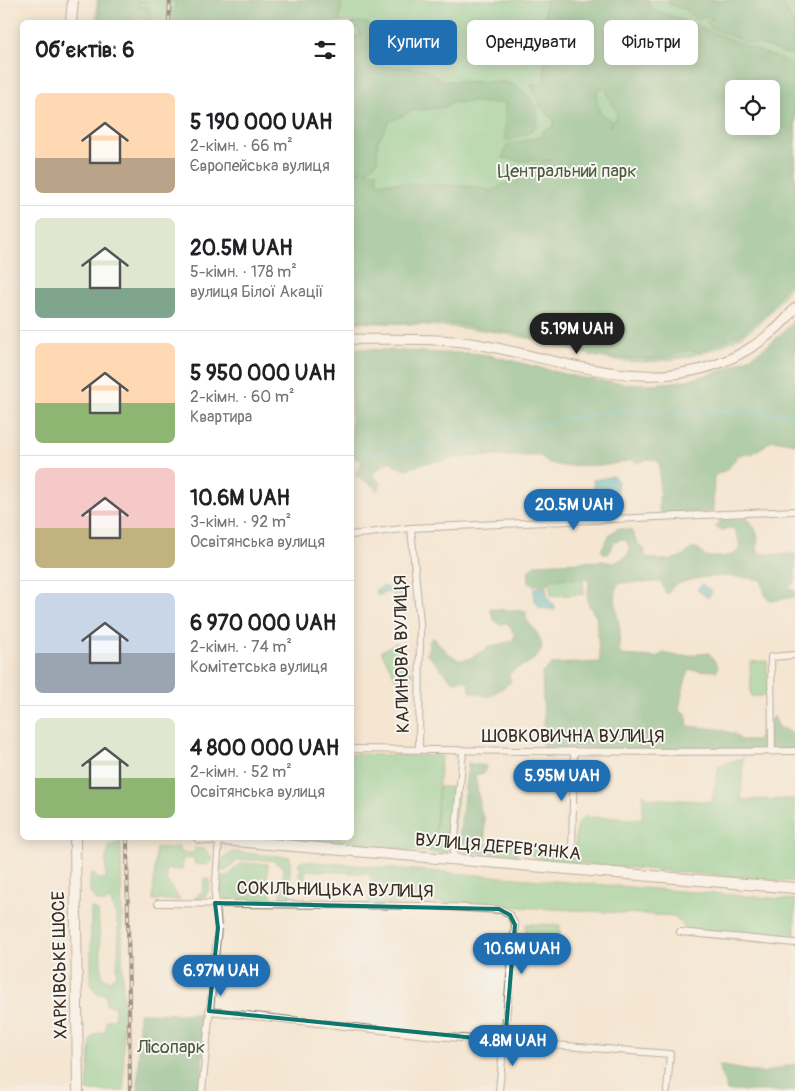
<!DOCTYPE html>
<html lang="uk">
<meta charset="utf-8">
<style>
:root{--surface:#fff;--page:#f2f2f2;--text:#202124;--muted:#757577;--line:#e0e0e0;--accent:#1f6fb2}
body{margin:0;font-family:Pangolin,sans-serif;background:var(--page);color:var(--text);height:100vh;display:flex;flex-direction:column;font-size:19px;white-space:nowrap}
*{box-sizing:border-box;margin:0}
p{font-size:16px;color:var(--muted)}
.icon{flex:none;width:28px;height:28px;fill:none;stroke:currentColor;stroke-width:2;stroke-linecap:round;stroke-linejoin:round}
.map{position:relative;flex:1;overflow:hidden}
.details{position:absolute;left:20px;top:20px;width:334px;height:820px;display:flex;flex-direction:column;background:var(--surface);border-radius:8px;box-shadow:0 2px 12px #0003}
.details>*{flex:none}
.hud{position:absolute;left:369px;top:20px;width:351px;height:45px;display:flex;gap:10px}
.controls{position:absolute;left:725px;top:80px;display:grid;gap:10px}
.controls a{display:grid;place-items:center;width:55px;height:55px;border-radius:8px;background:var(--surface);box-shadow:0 2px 12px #0003;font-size:25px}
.price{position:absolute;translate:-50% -42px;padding:0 11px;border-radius:18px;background:var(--accent);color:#fff;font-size:16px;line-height:32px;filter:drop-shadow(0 1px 2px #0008)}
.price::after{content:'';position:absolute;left:50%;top:30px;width:15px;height:11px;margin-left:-8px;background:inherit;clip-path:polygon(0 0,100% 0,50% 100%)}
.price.active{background:#222;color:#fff}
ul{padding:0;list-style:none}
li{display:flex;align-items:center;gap:15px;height:125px;padding:0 15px}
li+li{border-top:1px solid var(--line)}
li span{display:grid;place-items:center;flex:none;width:140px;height:100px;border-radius:8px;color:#555}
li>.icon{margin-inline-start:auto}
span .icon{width:60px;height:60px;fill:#fffc;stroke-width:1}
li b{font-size:21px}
h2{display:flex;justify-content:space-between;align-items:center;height:60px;padding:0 15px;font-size:21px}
.chip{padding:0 18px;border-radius:8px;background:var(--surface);box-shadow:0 2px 12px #0003;font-size:18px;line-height:45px}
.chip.active{background:var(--accent);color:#fff}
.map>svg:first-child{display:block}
.green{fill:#79cb8d;stroke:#5a7a56;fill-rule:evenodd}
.forest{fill:#62af78;stroke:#4e6c4b;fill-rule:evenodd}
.water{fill:#4ab8c1;stroke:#427170}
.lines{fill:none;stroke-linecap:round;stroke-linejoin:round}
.stream{stroke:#4ab8c1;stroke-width:2}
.street-casing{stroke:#7c6c5d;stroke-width:8}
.secondary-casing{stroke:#7c6c5d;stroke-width:11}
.primary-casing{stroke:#7c6c5d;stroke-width:12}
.street{stroke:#fff;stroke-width:6}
.secondary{stroke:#fff;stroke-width:9}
.primary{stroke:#fff;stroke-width:10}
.rail-casing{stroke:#3b2a1e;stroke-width:4}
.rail{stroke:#f6f6f2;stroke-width:2;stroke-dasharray:5.5;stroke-linecap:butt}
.marked{fill:none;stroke:#0f766e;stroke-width:4;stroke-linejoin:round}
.labels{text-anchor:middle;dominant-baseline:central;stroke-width:4;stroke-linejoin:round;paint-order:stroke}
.park-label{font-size:18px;fill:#4e5a3f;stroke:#f6f6f2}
.street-label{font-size:18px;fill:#3b2a1e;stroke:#f6f6f2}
</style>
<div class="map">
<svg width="795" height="1091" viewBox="0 0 795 1091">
<rect width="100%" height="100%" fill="#f6f6f2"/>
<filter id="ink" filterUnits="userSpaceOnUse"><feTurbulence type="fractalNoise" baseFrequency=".02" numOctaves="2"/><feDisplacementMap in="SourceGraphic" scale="10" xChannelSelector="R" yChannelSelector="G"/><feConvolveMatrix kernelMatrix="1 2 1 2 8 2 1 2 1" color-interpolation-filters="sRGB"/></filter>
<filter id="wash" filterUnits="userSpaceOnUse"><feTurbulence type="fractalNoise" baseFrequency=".0096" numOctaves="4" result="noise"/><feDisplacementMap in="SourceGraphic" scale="20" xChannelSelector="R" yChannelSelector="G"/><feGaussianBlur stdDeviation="1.12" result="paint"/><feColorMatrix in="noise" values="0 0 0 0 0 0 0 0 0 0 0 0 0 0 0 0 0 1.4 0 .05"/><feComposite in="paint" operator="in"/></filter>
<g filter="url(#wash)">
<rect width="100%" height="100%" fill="#f4e6d1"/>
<g class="green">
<path d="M97,0H795V278C784,296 771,314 754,327C716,356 660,366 613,360C580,355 550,342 517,336C462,325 407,324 351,322V22H96ZM734,89H771V126H734Z"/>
<polygon points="583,578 584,594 551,596 550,579"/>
<polygon points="396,643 413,675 398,682 381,651"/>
<polygon points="767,661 768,696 751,696 750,662"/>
<polygon points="351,754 441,756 435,836 439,787 451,787 458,794 452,847 447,853 253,838 351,838"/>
<polygon points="743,758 741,800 795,799 795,882 539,860 531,854 532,846 575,847 577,823 585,817 642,819 643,794 649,798 712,802 719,765"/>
<path d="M484,816L486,845L520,844L516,856L465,852L459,849C460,831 469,823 484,816Z"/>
<path d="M121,842L124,1091H87L91,1040L94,1035L106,1031V1020L115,1019V1006L106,1005V994H98L91,986V908L98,911L102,977L110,981L116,976C119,954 121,919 110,900L104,903L97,901L90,893V875L93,873L98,879H106V858L110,845Z"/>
<polygon points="179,847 179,852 194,853 195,848 206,850 213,859 207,865 194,864 194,859 183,858 182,870 166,869 166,880 180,900 153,900 156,848"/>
<path d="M234,852L290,857V900L344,902L343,905L281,902L284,867L271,860H238L226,871H221C219,861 225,855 234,852Z"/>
<polygon points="300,861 795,900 795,939 692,930 686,928 674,916 416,901 368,908 371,874 306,870 305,879 301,878 298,874 301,870 298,864"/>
<path d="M240,863L268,864L267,883L272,897L271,903C247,903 213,912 222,877L229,875Z"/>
<path d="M205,879L210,880C210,892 204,902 191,901L203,891Z"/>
<polygon points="526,924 560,925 560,942 526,941"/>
</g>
<g class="forest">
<polygon points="99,0 148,0 137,4 140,7 149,7 153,22 134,22 132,20 123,22 99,22"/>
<polygon points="169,0 342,0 339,22 174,22 175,2"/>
<path d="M545,0H649L647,1L651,8L795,65V272L768,312L741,333L699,352L687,350L668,357L651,359L616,358L594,354L520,334L454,324L351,321V170L361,171L351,168V138H354L357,132L352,109L351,36H361L359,29L352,27L353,23C374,19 372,31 387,39C399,45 415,41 427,43L430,47L411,53L383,56L377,62L382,66L423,69L443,81L506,82L522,90L528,95L538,112L537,124L530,132L509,141L505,139V103L451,102L446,107L411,111L389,122L378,141L377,162L365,171L377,172V182L477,187L492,191L506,183H517L518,177L508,176L507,172L552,160L520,161L503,158L505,148L512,143L546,136L541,132L551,128L555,122L539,105L531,85L534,83L541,85L544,80ZM607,88V94L618,114L609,127L611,121L600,113L596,95L599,90ZM734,89H771V126H734Z"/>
<path d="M669,0H783L784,7C795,20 795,37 795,54H786L766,46L745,42L708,27L705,24L713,18L695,19L684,9L670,5Z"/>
<path d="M795,319V444L773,440L752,454L738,455L728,469L714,476L713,512L661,513L659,509L660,465L656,460L647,459L639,463L632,460L607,465L562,466L549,463L540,456H491L462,457L422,464L408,469L395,466L391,461L382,466L372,475L381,483L380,488L377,491L370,484L355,475L363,460L351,458V348C382,350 412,351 442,353C457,353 473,352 488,355C526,363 563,376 602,381C672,391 748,376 795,319Z"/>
<path d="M745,518C758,527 759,537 757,551L762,554H795V582L788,588L795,591V597L771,601L766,597L761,580C733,575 698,574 673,586L668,594L665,592L661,582L618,583C612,599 618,614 620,631C620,640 618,647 621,655L656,657L664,653C680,659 693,654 709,653L718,666L717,671L689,670C686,675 679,707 679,711L686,713L688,726L719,729L735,734L741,740L757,741L762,728L774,716L779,727L795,734V749L662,751L542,747L544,730L542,673L552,664L600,662L596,617L587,601L589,581L582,578L550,579L548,585H532L529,582L528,571L535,564L602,561L614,563L627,556L630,549L625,539C613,539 613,545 608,554H604L601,550L610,534L618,528L631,530L638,544L645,550L644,556C659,562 680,562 691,549L698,548L705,557C728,557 751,558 733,528L721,530L715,527L720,521Z"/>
<path d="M490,609L526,611V619C538,634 553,649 528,663C520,668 515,667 509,675L511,682L489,697L471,692L468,682L462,680L453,682L427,654L429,642L433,637L448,653L459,660L468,659L492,646L512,641L515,635L507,623L499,624L494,620Z"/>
<polygon points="468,763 486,766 484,773 475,775 484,827 484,841 481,844 462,842 459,837"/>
<polygon points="139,1013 205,1014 201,1091 138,1091"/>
<polygon points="795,1064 795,1091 727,1091 718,1065 762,1073"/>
</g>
<g class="water">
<polygon points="614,476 618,482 617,491 609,493 594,490 593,480"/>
<polygon points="702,584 713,592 708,598 697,590"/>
<polygon points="384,586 389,589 398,589 402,595 398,597 388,592 378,596 375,590"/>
<polygon points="546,586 548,599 556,607 554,610 540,608 534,600 534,588"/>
</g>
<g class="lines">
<polyline class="stream" points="351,458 618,410 795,414"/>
</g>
</g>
<g filter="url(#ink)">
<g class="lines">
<defs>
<g id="street">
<polyline points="411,528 420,623 419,750"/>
<polyline points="351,535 411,528 795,511"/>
<path d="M351,749C499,751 647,753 795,751"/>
<polyline points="772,751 771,657 795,655"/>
<polyline points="572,853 574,751"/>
<polyline points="453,860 463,752"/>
<polyline points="158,903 431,906 503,910 510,915 515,925 499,1091"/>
<polyline points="680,932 795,943"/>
<polyline points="209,1011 435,1036 670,1054 667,1091"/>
<polyline points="202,1091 218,928 215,894 219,840"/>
</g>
<path id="secondary" d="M351,339C393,340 436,337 477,344C566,360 660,402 747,350C765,339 783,325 795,308"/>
<g id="primary">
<polyline points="71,22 73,0"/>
<polyline points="75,838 78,1091"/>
<polyline points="199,838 795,888"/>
</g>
</defs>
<use href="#street" class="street-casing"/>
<use href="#secondary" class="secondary-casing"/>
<use href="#primary" class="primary-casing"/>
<use href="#street" class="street"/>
<use href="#secondary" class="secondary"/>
<use href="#primary" class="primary"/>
<defs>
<g id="rail">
<polyline points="169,22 170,0"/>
<polyline points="127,838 130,1091"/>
</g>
</defs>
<use href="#rail" class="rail-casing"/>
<use href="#rail" class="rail"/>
</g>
</g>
<path d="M0 0H795V1091H0ZM215,903L499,909L510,915L515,925L505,1041L209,1011L218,928Z" fill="#f4e6d1" fill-opacity=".55" fill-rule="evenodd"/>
<path class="marked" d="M215,903L499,909L510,915L515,925L505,1041L209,1011L218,928Z"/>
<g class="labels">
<g class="park-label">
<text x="567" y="171">Центральний парк</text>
<text x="171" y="1047">Лісопарк</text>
</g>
<g class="street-label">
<text transform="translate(402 654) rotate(-91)">КАЛИНОВА ВУЛИЦЯ</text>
<text x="573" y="736">ШОВКОВИЧНА ВУЛИЦЯ</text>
<text transform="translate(498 847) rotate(5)">ВУЛИЦЯ ДЕРЕВ’ЯНКА</text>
<text transform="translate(335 890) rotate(1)">СОКІЛЬНИЦЬКА ВУЛИЦЯ</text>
<text transform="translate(60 965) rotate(-91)">ХАРКІВСЬКЕ ШОСЕ</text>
</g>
</g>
</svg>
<div class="controls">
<a><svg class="icon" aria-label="locate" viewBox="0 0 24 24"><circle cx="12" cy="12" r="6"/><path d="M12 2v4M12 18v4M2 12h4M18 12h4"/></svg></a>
</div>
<b class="price active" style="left:577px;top:355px">5.19M UAH</b>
<b class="price" style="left:574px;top:531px">20.5M UAH</b>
<b class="price" style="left:562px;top:802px">5.95M UAH</b>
<b class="price" style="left:522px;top:975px">10.6M UAH</b>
<b class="price" style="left:221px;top:997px">6.97M UAH</b>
<b class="price" style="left:513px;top:1067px">4.8M UAH</b>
<div class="hud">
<a class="chip active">Купити</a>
<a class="chip">Орендувати</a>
<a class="chip">Фільтри</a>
</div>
<section class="details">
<h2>Об’єктів: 6<svg class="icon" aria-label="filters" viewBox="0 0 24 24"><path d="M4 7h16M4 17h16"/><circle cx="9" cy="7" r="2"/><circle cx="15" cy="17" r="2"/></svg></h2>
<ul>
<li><span style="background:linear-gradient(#ffd9b3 65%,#b9a48a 0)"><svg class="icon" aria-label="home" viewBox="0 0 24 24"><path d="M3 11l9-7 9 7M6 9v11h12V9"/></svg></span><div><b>5 190 000 UAH</b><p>2-кімн. · 66 m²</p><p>Європейська вулиця</p></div></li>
<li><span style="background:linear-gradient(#dfe7d0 70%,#7fa58c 0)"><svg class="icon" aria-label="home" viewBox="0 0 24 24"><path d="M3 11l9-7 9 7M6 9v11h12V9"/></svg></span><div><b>20.5M UAH</b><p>5-кімн. · 178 m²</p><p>вулиця Білої Акації</p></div></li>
<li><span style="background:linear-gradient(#ffd9b3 60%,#8fb573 0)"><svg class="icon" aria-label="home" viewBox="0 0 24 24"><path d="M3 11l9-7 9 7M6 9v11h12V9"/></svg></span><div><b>5 950 000 UAH</b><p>2-кімн. · 60 m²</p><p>Квартира</p></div></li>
<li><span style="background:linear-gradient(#f6c9c9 60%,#c2b280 0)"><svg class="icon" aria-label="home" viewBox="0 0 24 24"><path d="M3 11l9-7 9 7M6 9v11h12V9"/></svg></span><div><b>10.6M UAH</b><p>3-кімн. · 92 m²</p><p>Освітянська вулиця</p></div></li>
<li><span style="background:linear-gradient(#c9d6e8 60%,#9aa5b1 0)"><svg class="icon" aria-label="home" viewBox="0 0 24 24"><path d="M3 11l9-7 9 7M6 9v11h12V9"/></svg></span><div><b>6 970 000 UAH</b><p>2-кімн. · 74 m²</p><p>Комітетська вулиця</p></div></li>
<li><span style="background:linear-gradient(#dfe7d0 60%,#8fb573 0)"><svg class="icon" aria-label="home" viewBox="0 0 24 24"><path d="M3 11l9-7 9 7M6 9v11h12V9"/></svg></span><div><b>4 800 000 UAH</b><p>2-кімн. · 52 m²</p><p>Освітянська вулиця</p></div></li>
</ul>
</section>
</div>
